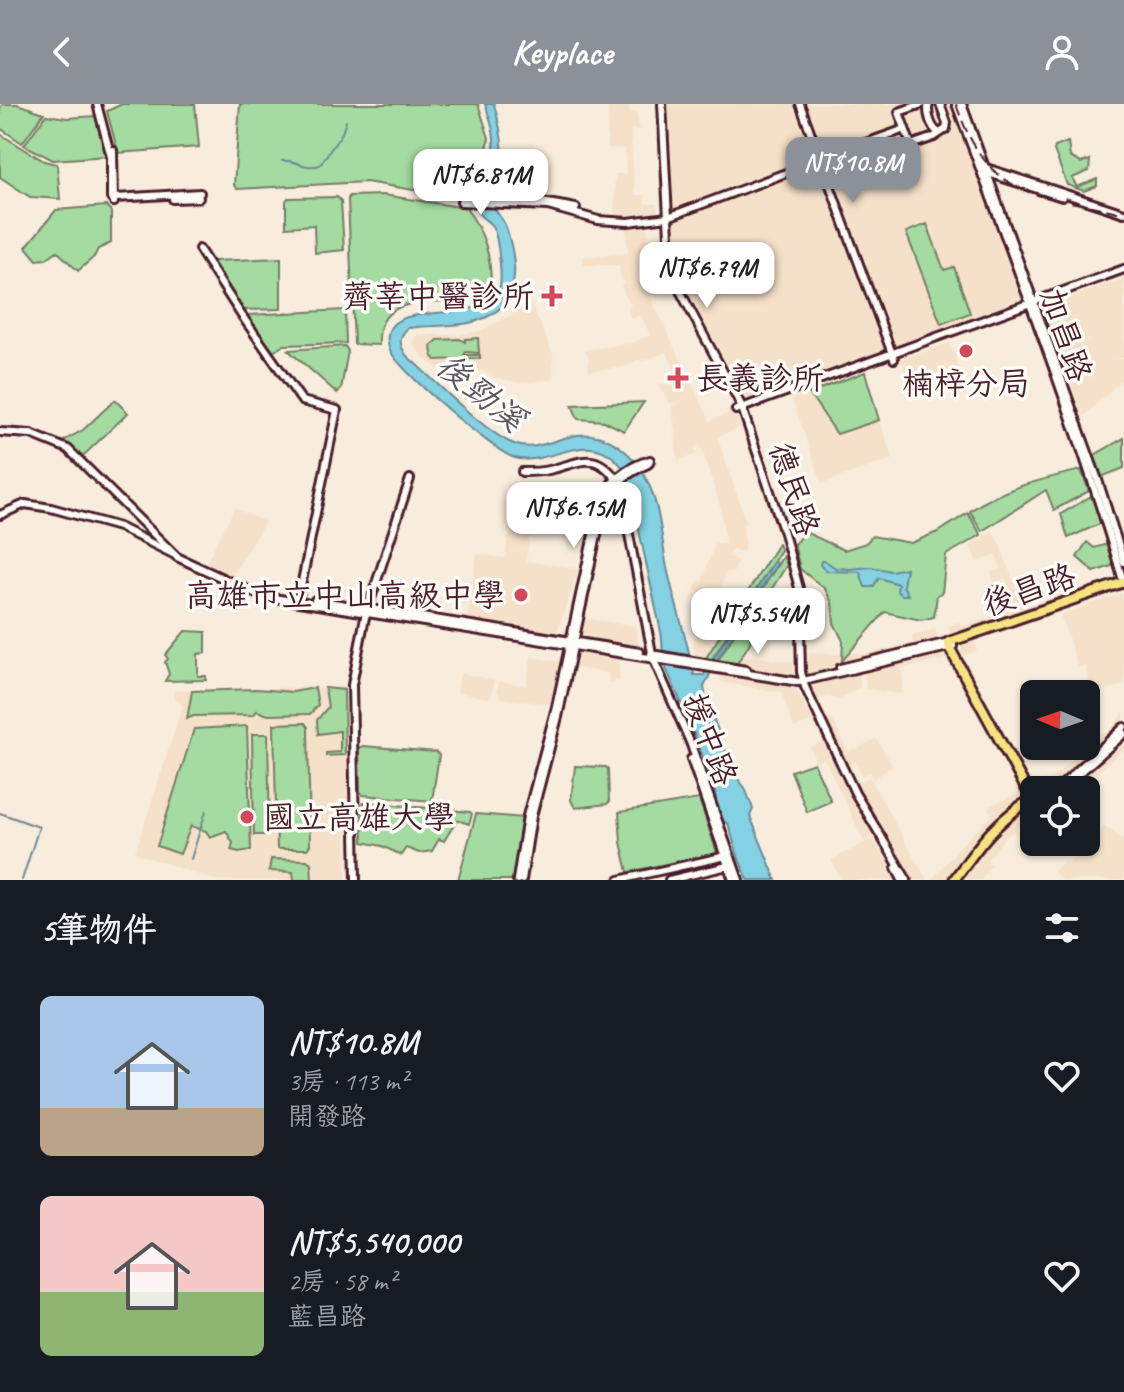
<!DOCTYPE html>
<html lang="zh-TW">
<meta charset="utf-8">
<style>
:root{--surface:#171b24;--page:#20242c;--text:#f1f3f6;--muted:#9ea1a6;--accent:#8c9099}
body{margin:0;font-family:Caveat,"LXGW WenKai TC",sans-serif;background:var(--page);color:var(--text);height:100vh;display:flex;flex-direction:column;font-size:30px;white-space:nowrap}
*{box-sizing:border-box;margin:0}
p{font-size:26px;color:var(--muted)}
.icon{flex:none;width:44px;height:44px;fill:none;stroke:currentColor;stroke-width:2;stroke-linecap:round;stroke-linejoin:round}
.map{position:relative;height:776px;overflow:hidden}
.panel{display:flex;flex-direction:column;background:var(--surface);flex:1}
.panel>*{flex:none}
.needle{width:52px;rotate:272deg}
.controls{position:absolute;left:1020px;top:576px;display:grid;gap:16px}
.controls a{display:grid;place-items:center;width:80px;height:80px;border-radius:12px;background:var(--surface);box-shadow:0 2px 6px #0004;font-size:40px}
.price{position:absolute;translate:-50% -68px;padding:0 18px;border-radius:16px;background:#fff;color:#222;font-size:26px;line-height:52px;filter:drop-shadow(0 2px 4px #0008)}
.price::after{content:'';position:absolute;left:50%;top:48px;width:24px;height:18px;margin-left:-12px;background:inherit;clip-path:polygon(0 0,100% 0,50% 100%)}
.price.selected{background:var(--accent);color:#fff}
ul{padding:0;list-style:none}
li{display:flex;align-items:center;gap:24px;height:200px;padding:0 40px}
li span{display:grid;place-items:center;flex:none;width:224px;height:160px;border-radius:12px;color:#555}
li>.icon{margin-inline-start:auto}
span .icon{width:96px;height:96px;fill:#fffc;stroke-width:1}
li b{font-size:34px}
h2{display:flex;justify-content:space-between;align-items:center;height:96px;padding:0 40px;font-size:34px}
header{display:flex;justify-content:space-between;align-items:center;height:104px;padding:0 40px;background:var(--accent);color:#fff;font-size:36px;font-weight:800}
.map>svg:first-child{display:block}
.built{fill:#f5e1c9}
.green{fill:#a3dba0;stroke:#767d66;stroke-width:2}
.water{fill:#83d1e2;stroke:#6c8a99;stroke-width:2}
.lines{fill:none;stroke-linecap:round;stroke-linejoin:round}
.stream{stroke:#6c8a99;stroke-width:2}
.minor-casing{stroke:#4a1f2b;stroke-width:12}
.major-casing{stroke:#4a1f2b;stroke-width:14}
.minor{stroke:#fdfcf7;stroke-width:6}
.major{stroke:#f5e382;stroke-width:8}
.rail{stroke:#4a1f2b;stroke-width:2;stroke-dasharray:12 6;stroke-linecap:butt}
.poi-dot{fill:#d1495b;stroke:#fdfcf7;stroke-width:3}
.labels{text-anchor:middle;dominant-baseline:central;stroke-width:7;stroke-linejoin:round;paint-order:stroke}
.poi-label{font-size:32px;fill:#4a1f2b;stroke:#fdfcf7;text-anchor:end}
.street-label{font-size:32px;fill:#4a1f2b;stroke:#fdfcf7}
.water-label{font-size:34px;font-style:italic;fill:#5b5462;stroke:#fdfcf7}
</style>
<header><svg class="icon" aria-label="back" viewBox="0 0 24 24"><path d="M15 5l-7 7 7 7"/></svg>Keyplace<svg class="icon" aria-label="person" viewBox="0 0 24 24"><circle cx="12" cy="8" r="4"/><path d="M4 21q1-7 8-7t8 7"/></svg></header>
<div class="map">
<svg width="1124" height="776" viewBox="0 0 1124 776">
<rect width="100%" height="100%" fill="#f8ecdc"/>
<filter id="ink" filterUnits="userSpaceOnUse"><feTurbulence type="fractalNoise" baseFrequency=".0125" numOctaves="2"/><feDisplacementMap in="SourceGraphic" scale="16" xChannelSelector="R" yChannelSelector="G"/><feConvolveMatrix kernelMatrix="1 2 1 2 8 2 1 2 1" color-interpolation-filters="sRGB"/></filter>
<g filter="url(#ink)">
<g class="built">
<polygon points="608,0 629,0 630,9 637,8 639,25 630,25 635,91 645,91 645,100 657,100 658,118 647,119 651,159 665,184 650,192 710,317 727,310 727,305 733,303 740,323 717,333 747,419 743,420 745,439 743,448 732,445 728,452 738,457 733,469 727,468 712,504 705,535 714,539 704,556 696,554 693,540 705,491 694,486 698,476 702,477 715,439 725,440 721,405 700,340 694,343 697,350 678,357 672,302 687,294 671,300 657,279 674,281 680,278 667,248 643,257 638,256 626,263 589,267 588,252 584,246 632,239 650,231 641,211 631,215 628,205 631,202 621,182 625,180 620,171 620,161 584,161 583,153 628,149 625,113 614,113 615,70 626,70 625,45 607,44"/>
<polygon points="668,0 952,0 1023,194 746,297 677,165"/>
<polygon points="1124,174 1124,254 1111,254 1124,255 1124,274 1083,313 1059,246 1093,234 1056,245 1043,204"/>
<polygon points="531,199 553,250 554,275 519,279 491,273 483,267 443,269 423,253 412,239 417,231 458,231 479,227 511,211 517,201"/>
<polygon points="950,239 961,271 912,288 901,255"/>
<polygon points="809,289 837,330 879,316 893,355 822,379 792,296"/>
<polygon points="235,404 265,418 232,472 206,459"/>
<polygon points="509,427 530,431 526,457 579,465 556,530 467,516 477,450 505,454"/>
<polygon points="992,427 1000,441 1024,504 1077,485 1079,490 972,529 977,548 962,551 960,538 952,539 949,522 959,518 962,523 1005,509 1004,503 1015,499 1005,475 994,479 991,468 1001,464 996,451 977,458 970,442"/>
<polygon points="1122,489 1124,499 1124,581 1092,589 1085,562 1078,563 1060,511"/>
<polygon points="583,514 635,522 640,546 579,536"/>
<polygon points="935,525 945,556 901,564 903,576 901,590 866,585 865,567 859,569 860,583 838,596 827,592 815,598 807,586 808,549 865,550 913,539 912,532"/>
<polygon points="576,547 618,554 620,577 609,578 608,569 572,563"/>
<polygon points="742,551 793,558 793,580 813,617 794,624 781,588 720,578 724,568 733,569"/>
<polygon points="531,553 562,558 552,601 502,594 497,587 499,577 526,582"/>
<polygon points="460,569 494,576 491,592 488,594 457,588"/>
<polygon points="345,583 348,676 346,776 214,776 135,749 183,601 174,595 174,586"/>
<polygon points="1124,608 1124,645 1077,686 1034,686 1034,715 1005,733 987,757 992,761 981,776 931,776 970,732 992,712 988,703 1053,673 1101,630 1108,630"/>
<polygon points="832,615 848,647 855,644 856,646 876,634 893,662 873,675 870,668 863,672 855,657 838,667 846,685 869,673 927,776 910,776 880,728 864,737 824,654 816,659 810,643 829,635 823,618"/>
<polygon points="1105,722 1124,737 1124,776 1062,776 1053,767 1065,756 1069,759"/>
<polygon points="874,734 897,776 841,776 831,756"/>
</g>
<g class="green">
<polygon points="3,0 17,0 44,9 22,39 0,24 0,4"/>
<polygon points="122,0 195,0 199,43 118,49 107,7"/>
<polygon points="240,0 478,0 489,34 486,50 474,68 469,90 455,90 451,80 428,79 426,88 366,78 237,85 234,81"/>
<polygon points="46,11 67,14 96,12 107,52 53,56 24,41"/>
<polygon points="0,30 44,57 57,60 60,95 30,93 0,73"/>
<polygon points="1068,38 1070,53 1081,59 1090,56 1089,67 1072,74 1077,83 1097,75 1097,82 1084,87 1067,81 1054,46 1055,43"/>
<path d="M383,91L466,104C484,128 491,151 491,180C466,216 375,173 379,241L354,240L348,95L349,92Z"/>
<polygon points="337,93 341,97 344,146 315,149 314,121 286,123 286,97 288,94"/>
<polygon points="106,102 111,107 111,139 98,145 94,153 78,167 57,147 46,155 37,156 26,143 56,106"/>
<polygon points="927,120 944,166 954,163 970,209 941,220 906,128"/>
<polygon points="281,154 281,205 241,206 211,159 213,157"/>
<polygon points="345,206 346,239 284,241 273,248 246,213 248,211"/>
<polygon points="478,234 479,249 466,248 464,251 480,251 480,254 436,256 432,251 431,242 438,236 460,235 465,238 465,235"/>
<polygon points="345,242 348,247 341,285 337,289 288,246"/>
<polygon points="865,268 879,316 837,330 809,289"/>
<polygon points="115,296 128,309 81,354 66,342 65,336 83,326"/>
<polygon points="644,298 624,327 604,317 578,315 572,301"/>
<polygon points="1124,334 1124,364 1101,373 1093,352"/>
<path d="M1081,366L1089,387L1054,406L1046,386L982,427L970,407C1002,384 1043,375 1081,366Z"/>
<polygon points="1093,391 1102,419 1068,434 1061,410"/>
<polygon points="968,409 981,431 946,451 942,489 937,491 934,513 921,516 885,508 842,557 843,537 834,519 832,499 825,485 800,465 794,440 805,428 844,446 866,439 872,432 911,439 940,427"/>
<polygon points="1087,438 1094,444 1108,440 1114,461 1094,468 1077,453"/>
<polygon points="778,440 781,446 710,558 704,557"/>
<polygon points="783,452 787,461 751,517 750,539 736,561 717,558"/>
<polygon points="185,527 206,528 206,549 198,550 198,572 206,572 206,576 165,577 169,570 165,558 168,555 165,551"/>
<polygon points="315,584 318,601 310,610 268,611 257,607 253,611 193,612 187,615 192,587 257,585 293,588"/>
<polygon points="325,584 344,586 345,651 326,652 326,649 340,648 340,627 318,630 317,616 328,603"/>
<polygon points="305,619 308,623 310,741 307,745 277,745 274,620"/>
<polygon points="247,622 251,746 239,748 231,746 233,739 226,727 210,733 206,727 191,722 180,750 157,742 194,625"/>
<polygon points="252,630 268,630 270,731 254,731"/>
<polygon points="363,642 436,648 439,651 432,697 363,691 360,687 359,644"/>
<polygon points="814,659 831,697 807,708 791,667"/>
<polygon points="575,662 606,663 608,665 609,698 607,700 575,704 571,696"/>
<polygon points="699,695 717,749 628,768 621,738 619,708"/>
<polygon points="365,698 470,708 472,710 469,720 457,716 444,737 439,735 432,747 419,749 406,744 401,751 382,742 363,738 362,700"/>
<polygon points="476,710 524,714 515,776 458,776"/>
<polygon points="271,755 307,756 311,759 312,776 294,776 293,768 269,767"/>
</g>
<g class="water">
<path d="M485,0H494C502,29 510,64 490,88C491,108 502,110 507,126C520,168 520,208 469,219C449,223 428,221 408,224C398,233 399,240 406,251C431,273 485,329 514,340C541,351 567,324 597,332C617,337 633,352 643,369C660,397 661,433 667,464C675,500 687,535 694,571H704L774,458L777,459L716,557L704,583L706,595L735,671L745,684L750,697L753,705L750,712L776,776H748L739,755L728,719L720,717C715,703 717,699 715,688C711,673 704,657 699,642C691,621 682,601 673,580C670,573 666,566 664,558C662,548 663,538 661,528C652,486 643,445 634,403C632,391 630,374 622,363C590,320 550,364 515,354C495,349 394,263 389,244C374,186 489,230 500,181C502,171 498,130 492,122C487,115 479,114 476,105C473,97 479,90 478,81L484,79C497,43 498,36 485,0Z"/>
<polygon points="821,457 825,457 836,464 850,465 871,463 891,467 906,464 903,482 908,491 902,491 897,487 898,480 879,474 873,483 865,483 860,468 826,467 820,461"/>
</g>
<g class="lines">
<g class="stream">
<path d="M282,57C295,55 305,66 320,61L342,29L346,17"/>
<polyline points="0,709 39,723 22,776"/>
<polyline points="191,755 206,707"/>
</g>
<defs>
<g id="minor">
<polyline points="97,0 111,53 111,94 114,98"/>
<polyline points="662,0 671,170 741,301 784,429 799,484 801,568 805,583 855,689 907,776"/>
<polyline points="800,0 817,46"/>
<polyline points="922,0 899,8 911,41 934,33 946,25 947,19 940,0"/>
<path d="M929,0C926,8 931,24 938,28"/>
<path d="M956,0C1015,159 1076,317 1124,480"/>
<polyline points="962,0 1098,376 1124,458"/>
<polyline points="113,46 114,98"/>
<polyline points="829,52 905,25"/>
<polyline points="983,63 1124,109"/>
<polyline points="824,65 894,255"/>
<polyline points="985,68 1062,93"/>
<polyline points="461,93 497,94"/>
<polyline points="115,94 200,89"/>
<polyline points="173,95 199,94"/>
<polyline points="536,97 576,104"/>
<polyline points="461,98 548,102 598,116 628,118 668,113 810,60"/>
<polyline points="199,145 240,209 302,297 337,306 298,497"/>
<polyline points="736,306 1124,165"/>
<polyline points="0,328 31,330 68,345 177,453 261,492 799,578 953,542"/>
<path d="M522,368C531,368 540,368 549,366C581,359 595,344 619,379L653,554L690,638L739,776"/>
<polyline points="0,411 25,400 51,404 119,423 173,450"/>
<polyline points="315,496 640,548"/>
<polyline points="651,550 746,566"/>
<polyline points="840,564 949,538"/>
<polyline points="691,655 733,776"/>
<polyline points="1050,686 1064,679 1124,623"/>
<polyline points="1060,686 1124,630"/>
<polyline points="896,764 902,776"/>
<polyline points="356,776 352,581 365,513 410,375"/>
<path d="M517,776L527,712L556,603L600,398C607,378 629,362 650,356L648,360C630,368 612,380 604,398L558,613L532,712L522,776"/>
<polyline points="619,776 726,752"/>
<polyline points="669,776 732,761"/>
</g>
<g id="major">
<polyline points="949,538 1124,478"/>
<polyline points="949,538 949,543 1034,699"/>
<path d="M954,776C980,740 993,720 1031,695"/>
</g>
</defs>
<use href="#minor" class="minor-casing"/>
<use href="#major" class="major-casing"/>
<use href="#minor" class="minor"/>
<use href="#major" class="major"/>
<g class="rail">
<path d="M956,0C972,47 994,81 1045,93C1072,99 1098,102 1124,110"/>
<polyline points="994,490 992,483 1000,480 1004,488"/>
</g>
</g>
</g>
<g class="poi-dot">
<path d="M548 180h8v8h8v8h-8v8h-8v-8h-8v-8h8z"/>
<circle cx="966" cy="247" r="8"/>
<path d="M674 262h8v8h8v8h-8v8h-8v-8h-8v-8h8z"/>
<circle cx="521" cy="491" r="8"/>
<circle cx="247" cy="713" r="8"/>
</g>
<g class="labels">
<g class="poi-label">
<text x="534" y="192">薺莘中醫診所</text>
<text x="696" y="274" text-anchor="start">長義診所</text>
<text x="966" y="279" text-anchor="middle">楠梓分局</text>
<text x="505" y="491">高雄市立中山高級中學</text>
<text x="263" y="713" text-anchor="start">國立高雄大學</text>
</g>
<g class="street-label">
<text transform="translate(1066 231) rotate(71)">加昌路</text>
<text transform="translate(794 385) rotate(72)">德民路</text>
<text transform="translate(1029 486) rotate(-19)">後昌路</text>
<text transform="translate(710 635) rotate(69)">援中路</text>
</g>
<g class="water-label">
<text transform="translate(481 288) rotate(39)">後勁溪</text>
</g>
</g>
</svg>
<div class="controls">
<a><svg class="needle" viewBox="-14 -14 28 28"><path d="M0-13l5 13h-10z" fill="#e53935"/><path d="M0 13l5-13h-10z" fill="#9ea1a6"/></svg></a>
<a><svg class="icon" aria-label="locate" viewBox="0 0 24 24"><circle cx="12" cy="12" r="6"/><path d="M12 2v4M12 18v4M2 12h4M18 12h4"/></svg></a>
</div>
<b class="price selected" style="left:853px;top:101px">NT$10.8M</b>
<b class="price" style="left:481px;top:113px">NT$6.81M</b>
<b class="price" style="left:707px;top:206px">NT$6.79M</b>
<b class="price" style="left:574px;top:446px">NT$6.15M</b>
<b class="price" style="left:758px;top:552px">NT$5.54M</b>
</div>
<section class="panel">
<h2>5筆物件<svg class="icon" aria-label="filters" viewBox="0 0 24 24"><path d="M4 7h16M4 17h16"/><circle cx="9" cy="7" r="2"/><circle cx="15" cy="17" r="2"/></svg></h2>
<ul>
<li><span style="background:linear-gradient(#a9c7e8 70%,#b9a48a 0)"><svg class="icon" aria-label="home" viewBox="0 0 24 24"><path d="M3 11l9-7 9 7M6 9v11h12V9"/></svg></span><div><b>NT$10.8M</b><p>3房 · 113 m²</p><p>開發路</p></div><svg class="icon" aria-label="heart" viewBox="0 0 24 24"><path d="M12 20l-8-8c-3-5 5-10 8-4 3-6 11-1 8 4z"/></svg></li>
<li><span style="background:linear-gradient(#f6c9c9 60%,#8fb573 0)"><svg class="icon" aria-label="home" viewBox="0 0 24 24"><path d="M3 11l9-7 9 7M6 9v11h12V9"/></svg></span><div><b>NT$5,540,000</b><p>2房 · 58 m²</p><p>藍昌路</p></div><svg class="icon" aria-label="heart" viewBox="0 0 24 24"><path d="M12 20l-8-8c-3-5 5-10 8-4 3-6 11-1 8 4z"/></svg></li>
</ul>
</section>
